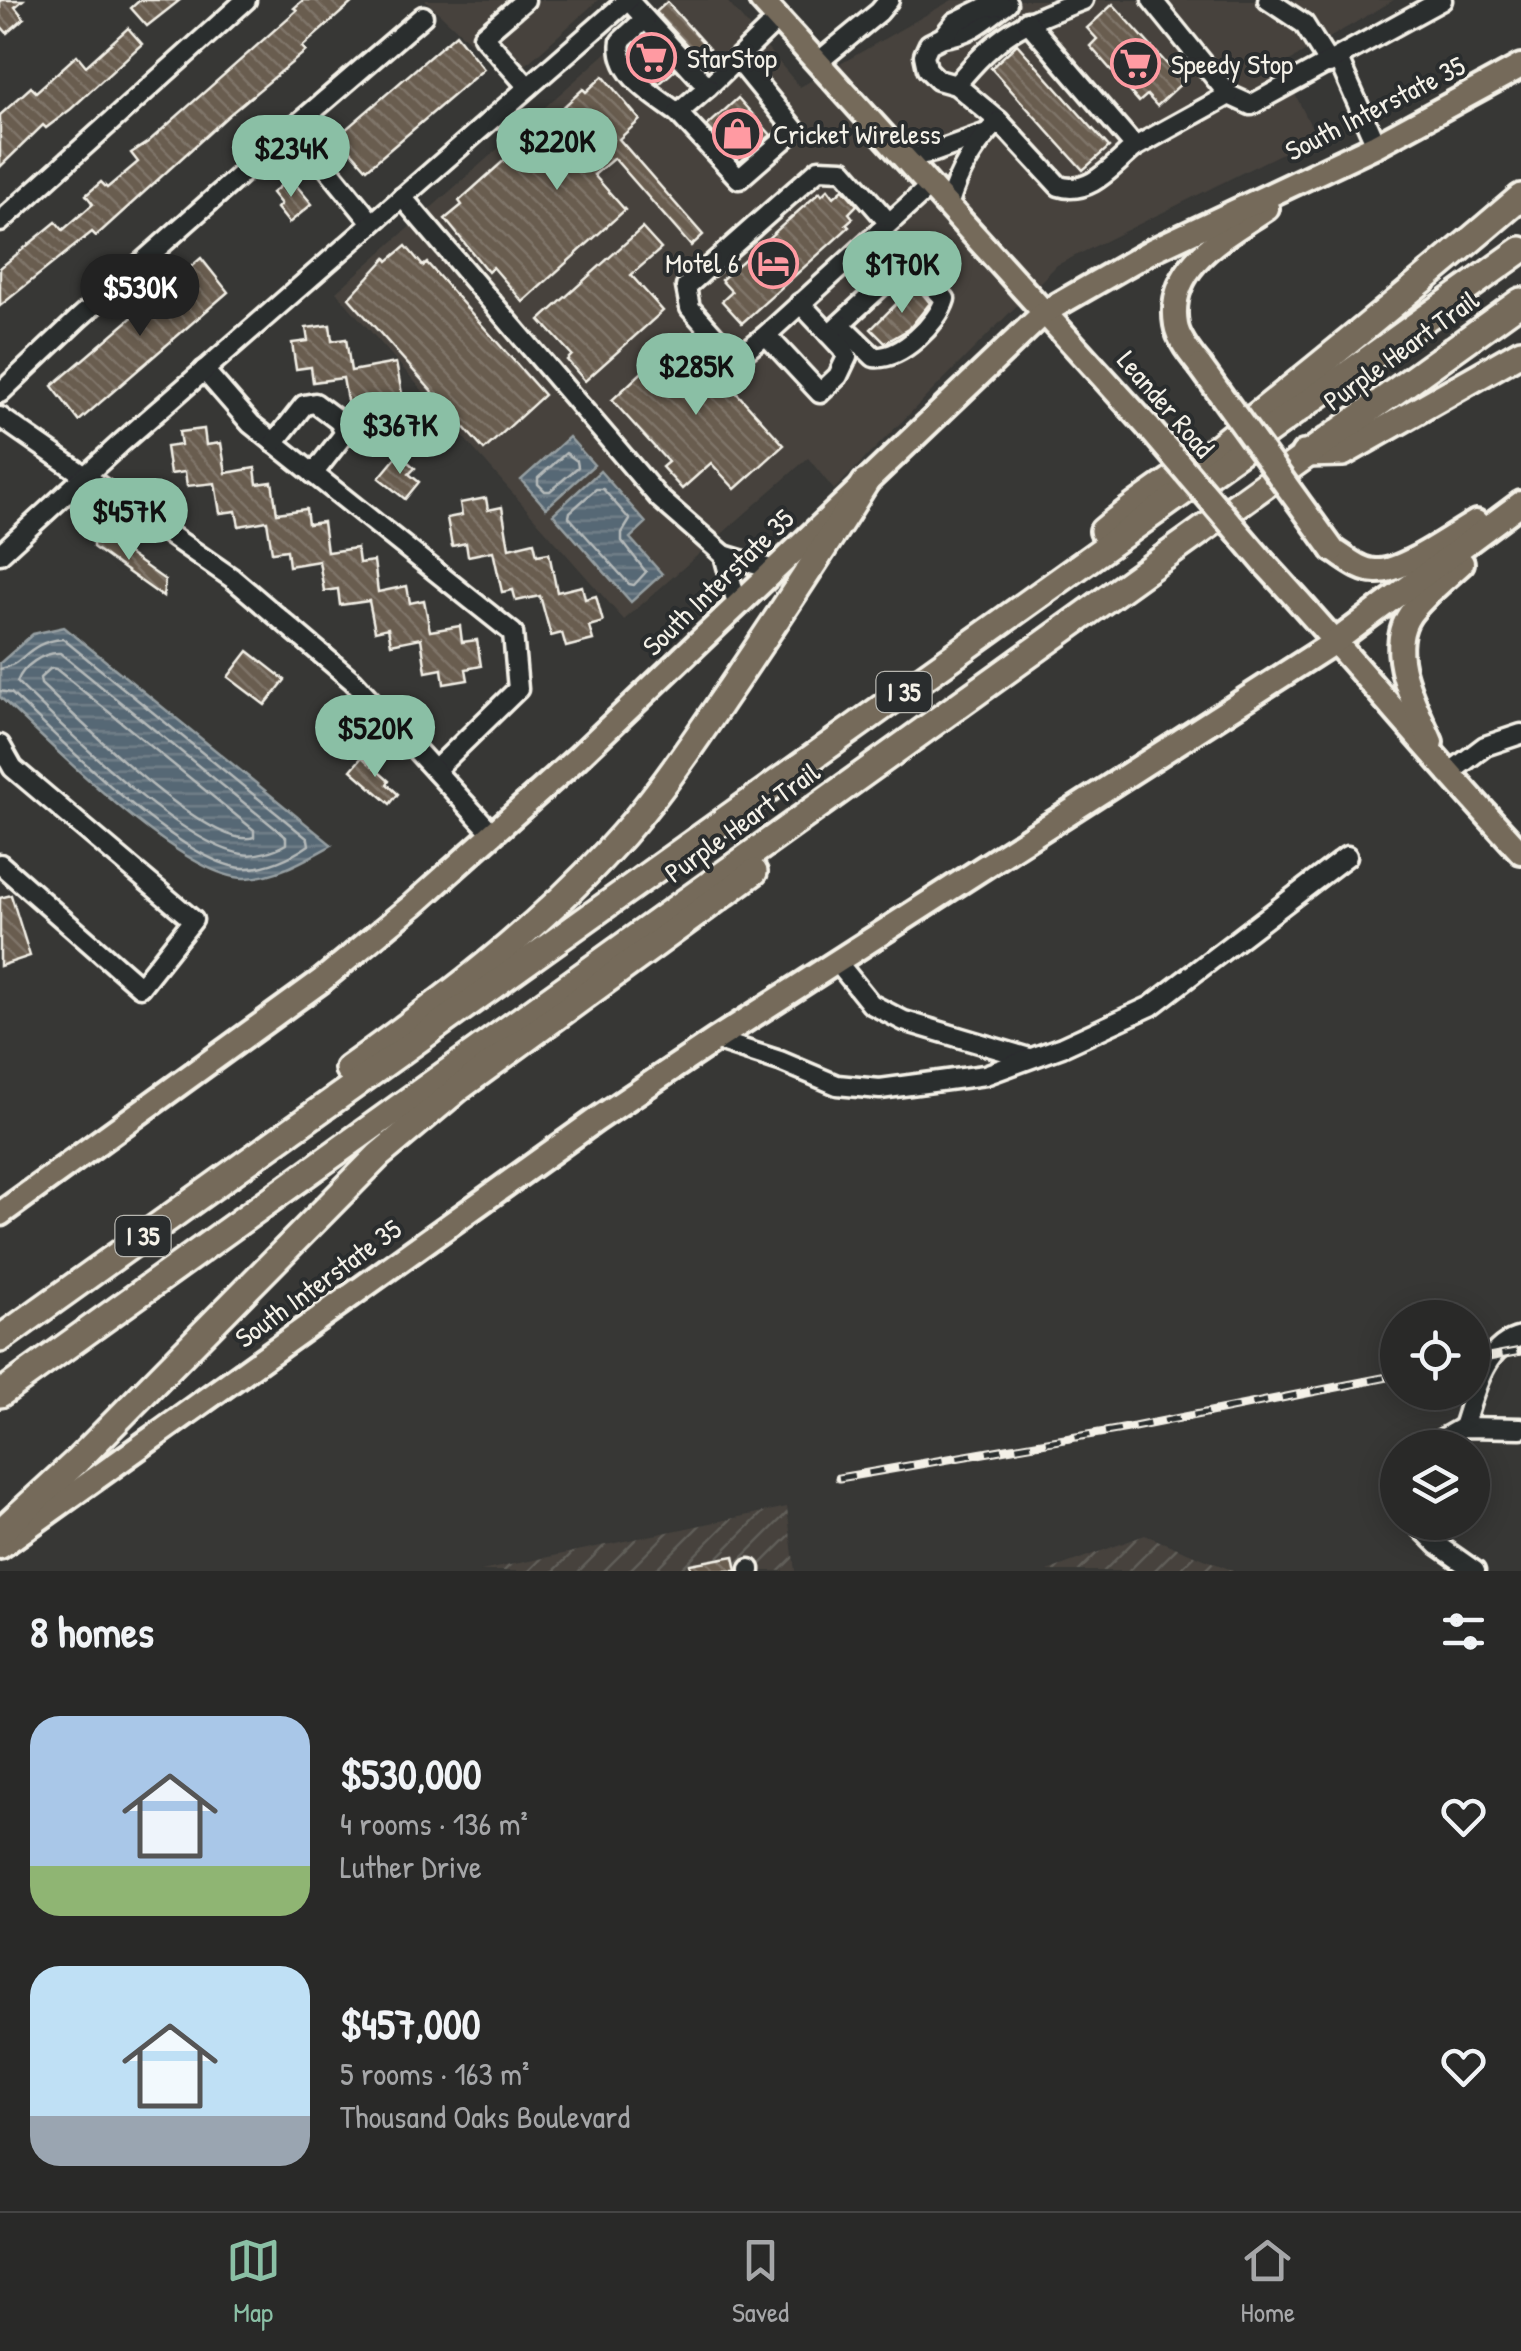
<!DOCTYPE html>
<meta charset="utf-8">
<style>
:root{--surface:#292928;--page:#353534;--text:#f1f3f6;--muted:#a5a6a8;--line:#454545;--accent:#8abfa5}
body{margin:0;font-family:"Patrick Hand",sans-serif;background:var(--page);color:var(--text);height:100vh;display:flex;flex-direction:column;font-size:38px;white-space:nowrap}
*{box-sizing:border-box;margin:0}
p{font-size:32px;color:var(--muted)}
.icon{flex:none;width:55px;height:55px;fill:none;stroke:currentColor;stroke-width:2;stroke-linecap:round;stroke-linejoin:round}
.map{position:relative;height:1571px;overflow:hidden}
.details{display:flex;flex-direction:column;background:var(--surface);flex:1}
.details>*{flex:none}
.fabs{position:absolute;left:1380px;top:1300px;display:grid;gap:20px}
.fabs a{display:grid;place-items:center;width:110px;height:110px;border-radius:50%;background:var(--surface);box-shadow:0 5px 25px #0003,0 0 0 2px var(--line);font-size:50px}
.price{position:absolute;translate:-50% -85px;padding:0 22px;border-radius:35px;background:var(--accent);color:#111;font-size:32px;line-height:65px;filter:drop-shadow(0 2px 5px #0008)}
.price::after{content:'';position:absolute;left:50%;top:60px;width:30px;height:22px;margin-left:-15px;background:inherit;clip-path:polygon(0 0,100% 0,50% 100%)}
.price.on{background:#222;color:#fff}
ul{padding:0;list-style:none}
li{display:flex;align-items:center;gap:30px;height:250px;padding:0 30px}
li span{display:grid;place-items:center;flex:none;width:280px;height:200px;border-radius:30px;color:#555}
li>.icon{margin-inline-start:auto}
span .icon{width:120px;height:120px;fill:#fffc;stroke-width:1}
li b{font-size:42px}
h2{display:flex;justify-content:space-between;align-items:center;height:120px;padding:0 30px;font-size:42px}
.tabs{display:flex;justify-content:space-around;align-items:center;height:140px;border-top:2px solid var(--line);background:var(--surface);font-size:28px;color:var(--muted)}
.tabs a{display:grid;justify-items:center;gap:5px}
.tabs .on{color:var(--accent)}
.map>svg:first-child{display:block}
.built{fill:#46423d}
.industrial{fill:url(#industrial-furrows)}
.water{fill:url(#water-rules);stroke:#969fa2;stroke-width:2.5}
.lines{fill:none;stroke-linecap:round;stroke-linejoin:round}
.shore{stroke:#b5baba;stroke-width:2.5}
.building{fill:url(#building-back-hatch);stroke:#f4f1e8;stroke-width:2.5}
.minor-casing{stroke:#f4f1e8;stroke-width:25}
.major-casing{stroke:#f4f1e8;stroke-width:30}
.highway-casing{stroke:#f4f1e8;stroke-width:32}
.minor{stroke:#2a2d2e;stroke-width:18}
.major{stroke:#746a5a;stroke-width:22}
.highway{stroke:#746a5a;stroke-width:25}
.rail-casing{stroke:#f4f1e8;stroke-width:9}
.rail{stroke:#2a2d2e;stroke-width:5;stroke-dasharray:15;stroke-linecap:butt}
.major-bridge-casing{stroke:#f4f1e8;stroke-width:30;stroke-linecap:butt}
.major-bridge{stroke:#746a5a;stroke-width:22}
.labels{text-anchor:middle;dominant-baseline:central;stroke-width:8;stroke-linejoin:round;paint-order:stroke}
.shield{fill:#2a2d2e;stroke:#b7b6b0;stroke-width:2.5}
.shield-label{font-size:25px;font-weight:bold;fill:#f4f1e8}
.poi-label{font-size:28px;fill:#f4f1e8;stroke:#2a2d2e;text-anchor:start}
.street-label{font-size:28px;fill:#f4f1e8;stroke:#2a2d2e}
</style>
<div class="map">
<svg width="1521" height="1571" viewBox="0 0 1521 1571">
<defs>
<pattern id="industrial-furrows" width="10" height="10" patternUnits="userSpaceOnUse" patternTransform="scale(2.5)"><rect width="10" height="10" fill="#46423d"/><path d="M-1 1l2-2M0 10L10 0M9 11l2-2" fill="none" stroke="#615e59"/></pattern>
<pattern id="water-rules" width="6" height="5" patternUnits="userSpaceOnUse" patternTransform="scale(2.5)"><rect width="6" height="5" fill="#576874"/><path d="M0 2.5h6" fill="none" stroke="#707e88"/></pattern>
<pattern id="building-back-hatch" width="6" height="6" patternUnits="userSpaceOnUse" patternTransform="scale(2.5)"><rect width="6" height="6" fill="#695d50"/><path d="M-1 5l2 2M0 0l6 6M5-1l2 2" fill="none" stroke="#7f7569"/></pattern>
</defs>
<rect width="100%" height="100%" fill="#373735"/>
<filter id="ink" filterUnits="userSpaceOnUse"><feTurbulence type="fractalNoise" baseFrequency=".01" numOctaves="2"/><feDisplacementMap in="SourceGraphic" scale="20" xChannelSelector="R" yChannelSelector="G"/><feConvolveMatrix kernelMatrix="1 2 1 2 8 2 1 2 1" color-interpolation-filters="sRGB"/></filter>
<g filter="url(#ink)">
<g class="built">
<polygon points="425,0 598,0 510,79"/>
<polygon points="666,0 726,0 800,87 952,0 1394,0 1281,66 1316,136 1057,265 834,490 808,458 624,620 336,292"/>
</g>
<g class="industrial">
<polygon points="787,1507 795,1571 481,1571"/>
<polygon points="1145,1535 1234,1571 1047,1571"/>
</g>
<g class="water">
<polygon points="569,437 594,465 546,508 521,480"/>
<polygon points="600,471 646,523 630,538 662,574 631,602 553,514"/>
<path d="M64,627L332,845C305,860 277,877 246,878C184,880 47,741 0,697V663L33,634Z"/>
</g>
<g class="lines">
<g class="shore">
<polygon points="566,453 577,461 578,467 550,491 545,491 538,484 538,478"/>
<polygon points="596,489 603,489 630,520 622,533 622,541 646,572 634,585 629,584 569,517 570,512"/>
<path d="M60,653L286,837V844C276,850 255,857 242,854C179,843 65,729 17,682C23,666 43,652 60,653Z"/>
<path d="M51,668L56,669L254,830V837C211,853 74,715 41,684L40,678Z"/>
<path d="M0,669C25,665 26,642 63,639L308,839L309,845C292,857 266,869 244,868C182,865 58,737 11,693L0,691"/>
</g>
</g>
<g class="building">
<polygon points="0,0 23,0 15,7 24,18 7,33 0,25"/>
<polygon points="140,0 180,0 147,26 131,8"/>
<polygon points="303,0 355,0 302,47 306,51 229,115 96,236 92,232 0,306 0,268 56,222 63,230 93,204 86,195 101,182 107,188 138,162 131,153 148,142 297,10 294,8"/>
<polygon points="667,2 709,49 699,58 656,12"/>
<polygon points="1113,4 1183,82 1157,106 1147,95 1139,102 1090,46 1097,39 1087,28"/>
<polygon points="128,28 142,44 71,109 46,128 43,125 0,167 0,115 31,87 36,92 77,55 86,66"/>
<polygon points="456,34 484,69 367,169 338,136"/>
<polygon points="644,36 675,70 659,84 636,59 633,47"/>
<polygon points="1017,44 1109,147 1083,170 991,68"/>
<polygon points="603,76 640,120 619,139 703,235 691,246 614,158 594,175 625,210 523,302 493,267 488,272 445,219 462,205 459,201 509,156 507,153 530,132 533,135 583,89 586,92"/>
<polygon points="738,98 771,135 740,162 707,126"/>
<polygon points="290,178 312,204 289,223 277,208 281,204 272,193"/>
<polygon points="828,189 834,197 843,189 857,205 849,213 853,218 846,224 849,227 742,323 722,301 732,292 721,280 820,192 822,195"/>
<polygon points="642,228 661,249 631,275 663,311 585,381 567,360 572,355 540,320"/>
<polygon points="406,246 423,266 427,263 544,395 484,450 349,298 386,258 388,261"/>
<polygon points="201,258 228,292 79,421 52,386"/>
<polygon points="915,285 930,303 909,329 885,343 871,329"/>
<polygon points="330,325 332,341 346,339 351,371 396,363 404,404 390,406 392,419 368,424 365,408 349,411 343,378 313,382 311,367 296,369 292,343 308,341 306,328"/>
<polygon points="683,334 784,445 735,489 711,463 682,489 662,467 668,462 612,400"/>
<polygon points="204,429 206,445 221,443 226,473 255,468 257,484 272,482 277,513 306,509 308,524 323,522 327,552 357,548 359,563 374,561 378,592 407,586 410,603 424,600 430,631 460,626 462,642 477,640 481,666 466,669 468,680 444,684 442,669 426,672 421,638 391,644 388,628 375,631 369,601 340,605 338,589 324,591 319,561 289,566 287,550 272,552 267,521 239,526 236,511 220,513 215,483 187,486 185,472 170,474 166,447 181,445 179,432"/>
<polygon points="399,454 415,468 409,474 419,482 405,499 379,478"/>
<polygon points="486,498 488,510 502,507 509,548 534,542 537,555 549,553 557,592 582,586 585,599 596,596 603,622 589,626 593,640 566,647 562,633 551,636 540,596 516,601 513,590 502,592 493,551 468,556 466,543 452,546 447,518 462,515 460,503"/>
<polygon points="93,529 165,580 163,597 93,547"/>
<polygon points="248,651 285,680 265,705 228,677"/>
<polygon points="362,757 389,781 387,784 398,794 390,804 351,770"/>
<polygon points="11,895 30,956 0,966 0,898"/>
<polygon points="734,1556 737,1571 690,1571 690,1564"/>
</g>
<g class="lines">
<defs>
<g id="minor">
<polyline points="525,0 483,36 528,87"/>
<polyline points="628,0 708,87 778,19"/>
<polyline points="1268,0 1304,24 1329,64"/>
<path d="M645,19L621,41C615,74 655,96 678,113"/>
<path d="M943,37C971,34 986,19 1007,3"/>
<polyline points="1338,59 1376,145"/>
<polyline points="818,62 879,12 889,0"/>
<path d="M956,85C999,32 1020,24 1083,0"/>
<polyline points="708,87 678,113 739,179 795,130 739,61"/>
<polyline points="1229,95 1251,105 1442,0"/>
<polyline points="999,121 956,85 938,80 927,69 924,55 929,44 943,37 955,22 986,7 1002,5"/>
<polyline points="1135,147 1229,95 1152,0"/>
<polyline points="905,158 934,152 984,134"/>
<polyline points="402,197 659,498 724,555"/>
<path d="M948,206C958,173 974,144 999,121L1059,186C1090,196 1113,165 1135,147L1027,21"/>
<polyline points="0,222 246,0"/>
<polyline points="372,223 294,127 423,16"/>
<polyline points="889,223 843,170 819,169 686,287 690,308 730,353 742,354 766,335 930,186"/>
<polyline points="800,303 829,334 906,263 879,232"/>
<path d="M840,324L874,357C901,360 938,323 945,299L914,266L906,263"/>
<polyline points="766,335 820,393 838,376 847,357 843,349 829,334"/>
<polyline points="204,370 251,424 513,633 518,689 435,770"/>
<polyline points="0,393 78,319 294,127"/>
<polyline points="0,417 232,578 353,681 494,835"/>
<polyline points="274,443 304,405 315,403 339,421 345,433 313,474"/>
<polyline points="0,554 120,444 628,0"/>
<polyline points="737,604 724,555 774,570"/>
<polyline points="0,745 13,768 193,920 140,987 0,864"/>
<polyline points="1448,774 1485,746 1521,734"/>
<polyline points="838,963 871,1004 904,1021 1029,1058"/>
<polyline points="715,1040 780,1061 837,1085 880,1089 985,1075 1062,1047 1151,1006 1347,856"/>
<path d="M1463,1427C1474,1395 1483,1345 1521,1337"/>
<polyline points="1426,1448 1463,1427 1521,1428"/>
<polyline points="1415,1522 1438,1545 1475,1571"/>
<polyline points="750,1569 750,1571"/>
</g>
<g id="major">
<polyline points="761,0 1149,428"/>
<path d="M1200,366C1191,355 1178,339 1176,325C1166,265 1226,236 1267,208"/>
<path d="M1333,550C1346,558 1360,571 1376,571C1402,573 1453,535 1476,522"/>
<path d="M1266,565C1353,659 1433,758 1521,852"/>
<path d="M1431,742C1416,706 1384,652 1410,614C1424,595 1445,579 1462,563"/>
<polyline points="0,1214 321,981 413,905 576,759 1045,312 1153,250 1376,145 1521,66"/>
<polyline points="0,1547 596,1120 715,1040 1336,641 1521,503"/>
</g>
<g id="highway">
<polyline points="1304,454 1343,453 1521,352"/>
<path d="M1103,531C1140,499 1182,475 1220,445C1322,364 1422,282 1521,197"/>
<path d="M348,1069C441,1002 531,935 609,850C656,800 693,743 732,686C777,619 822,552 865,483"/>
<polyline points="0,1339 1521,250"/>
<polyline points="0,1394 1521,301"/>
<polyline points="0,1532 76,1462 379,1155 459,1088 754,872"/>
</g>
</defs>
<use href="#minor" class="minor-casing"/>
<use href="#major" class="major-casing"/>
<use href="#highway" class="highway-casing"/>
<use href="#minor" class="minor"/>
<use href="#major" class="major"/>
<use href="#highway" class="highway"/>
<defs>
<g id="rail">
<polyline points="1472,1360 1521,1351"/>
<polyline points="839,1478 1134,1427 1398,1375"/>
</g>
</defs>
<use href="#rail" class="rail-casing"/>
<use href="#rail" class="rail"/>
<defs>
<g id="major-bridge">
<polyline points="1200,366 1333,550"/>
<polyline points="1149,428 1266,565"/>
</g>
</defs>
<use href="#major-bridge" class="major-bridge-casing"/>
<use href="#major-bridge" class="major-bridge"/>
</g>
</g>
<defs>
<symbol id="supermarket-ring" viewBox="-11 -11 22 22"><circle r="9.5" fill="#2a2d2e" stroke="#ff9aa2" stroke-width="1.5"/><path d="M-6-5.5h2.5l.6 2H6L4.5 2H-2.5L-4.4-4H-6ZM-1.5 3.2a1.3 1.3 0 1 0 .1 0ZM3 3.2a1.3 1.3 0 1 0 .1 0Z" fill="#ff9aa2"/></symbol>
<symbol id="shop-ring" viewBox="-11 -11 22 22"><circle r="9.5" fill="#2a2d2e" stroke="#ff9aa2" stroke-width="1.5"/><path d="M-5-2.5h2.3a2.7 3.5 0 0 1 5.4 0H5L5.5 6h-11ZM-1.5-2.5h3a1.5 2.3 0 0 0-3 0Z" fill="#ff9aa2"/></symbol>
<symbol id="hotel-ring" viewBox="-11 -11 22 22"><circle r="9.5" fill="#2a2d2e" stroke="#ff9aa2" stroke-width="1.5"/><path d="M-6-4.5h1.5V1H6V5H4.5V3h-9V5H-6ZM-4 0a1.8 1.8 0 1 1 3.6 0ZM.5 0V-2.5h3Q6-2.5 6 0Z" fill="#ff9aa2"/></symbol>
</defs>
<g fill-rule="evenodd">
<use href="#supermarket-ring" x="624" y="30" width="55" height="55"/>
<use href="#supermarket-ring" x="1108" y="36" width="55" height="55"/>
<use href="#shop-ring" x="710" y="106" width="55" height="55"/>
<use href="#hotel-ring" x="746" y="236" width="55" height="55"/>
</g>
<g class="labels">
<g class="shield">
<rect x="876.5" y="672" width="55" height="40" rx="8"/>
<rect x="115.5" y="1216" width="55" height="40" rx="8"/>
</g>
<g class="shield-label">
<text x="904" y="692">I 35</text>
<text x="143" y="1236">I 35</text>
</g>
<g class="poi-label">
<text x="687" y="58">StarStop</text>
<text x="1171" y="64">Speedy Stop</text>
<text x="773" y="134">Cricket Wireless</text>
<text x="739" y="263" text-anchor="end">Motel 6</text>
</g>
<g class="street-label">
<text transform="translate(1375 108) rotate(-27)">South Interstate 35</text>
<text transform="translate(1401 350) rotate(-36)">Purple Heart Trail</text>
<text transform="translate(1166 404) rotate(49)">Leander Road</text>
<text transform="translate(718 582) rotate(-44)">South Interstate 35</text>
<text transform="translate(742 822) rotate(-36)">Purple Heart Trail</text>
<text transform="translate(318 1283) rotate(-36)">South Interstate 35</text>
</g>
</g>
</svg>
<div class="fabs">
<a><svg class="icon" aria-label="locate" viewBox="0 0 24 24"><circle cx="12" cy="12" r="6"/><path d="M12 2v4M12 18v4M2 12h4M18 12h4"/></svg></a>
<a><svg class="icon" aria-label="layers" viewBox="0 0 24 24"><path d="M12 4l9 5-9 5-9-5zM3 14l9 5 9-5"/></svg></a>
</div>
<b class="price" style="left:557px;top:193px">$220K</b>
<b class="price" style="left:291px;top:200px">$234K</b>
<b class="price" style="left:902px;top:316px">$170K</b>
<b class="price on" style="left:140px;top:339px">$530K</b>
<b class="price" style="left:696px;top:418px">$285K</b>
<b class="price" style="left:400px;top:477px">$367K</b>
<b class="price" style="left:129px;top:563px">$457K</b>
<b class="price" style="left:375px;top:780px">$520K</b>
</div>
<section class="details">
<h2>8 homes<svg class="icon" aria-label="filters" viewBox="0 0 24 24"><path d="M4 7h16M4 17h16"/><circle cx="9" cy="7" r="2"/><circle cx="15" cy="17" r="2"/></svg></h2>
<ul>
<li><span style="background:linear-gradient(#a9c7e8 75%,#8fb573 0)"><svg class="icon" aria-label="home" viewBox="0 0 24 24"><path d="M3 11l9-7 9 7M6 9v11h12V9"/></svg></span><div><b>$530,000</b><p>4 rooms · 136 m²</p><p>Luther Drive</p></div><svg class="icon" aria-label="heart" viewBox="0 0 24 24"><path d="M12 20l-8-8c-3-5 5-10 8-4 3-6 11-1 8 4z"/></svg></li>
<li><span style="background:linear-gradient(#bfe0f5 75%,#9aa5b1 0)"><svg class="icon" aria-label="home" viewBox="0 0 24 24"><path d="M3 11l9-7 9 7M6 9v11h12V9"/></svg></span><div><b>$457,000</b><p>5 rooms · 163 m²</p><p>Thousand Oaks Boulevard</p></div><svg class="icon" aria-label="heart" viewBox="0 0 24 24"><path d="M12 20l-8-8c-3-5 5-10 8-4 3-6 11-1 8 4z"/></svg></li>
</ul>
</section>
<nav class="tabs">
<a class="on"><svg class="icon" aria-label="map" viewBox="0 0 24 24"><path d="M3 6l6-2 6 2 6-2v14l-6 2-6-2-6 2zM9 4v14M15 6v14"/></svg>Map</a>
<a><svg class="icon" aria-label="saved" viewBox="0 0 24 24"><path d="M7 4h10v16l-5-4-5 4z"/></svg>Saved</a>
<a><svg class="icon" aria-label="home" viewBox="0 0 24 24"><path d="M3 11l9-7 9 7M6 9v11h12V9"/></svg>Home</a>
</nav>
